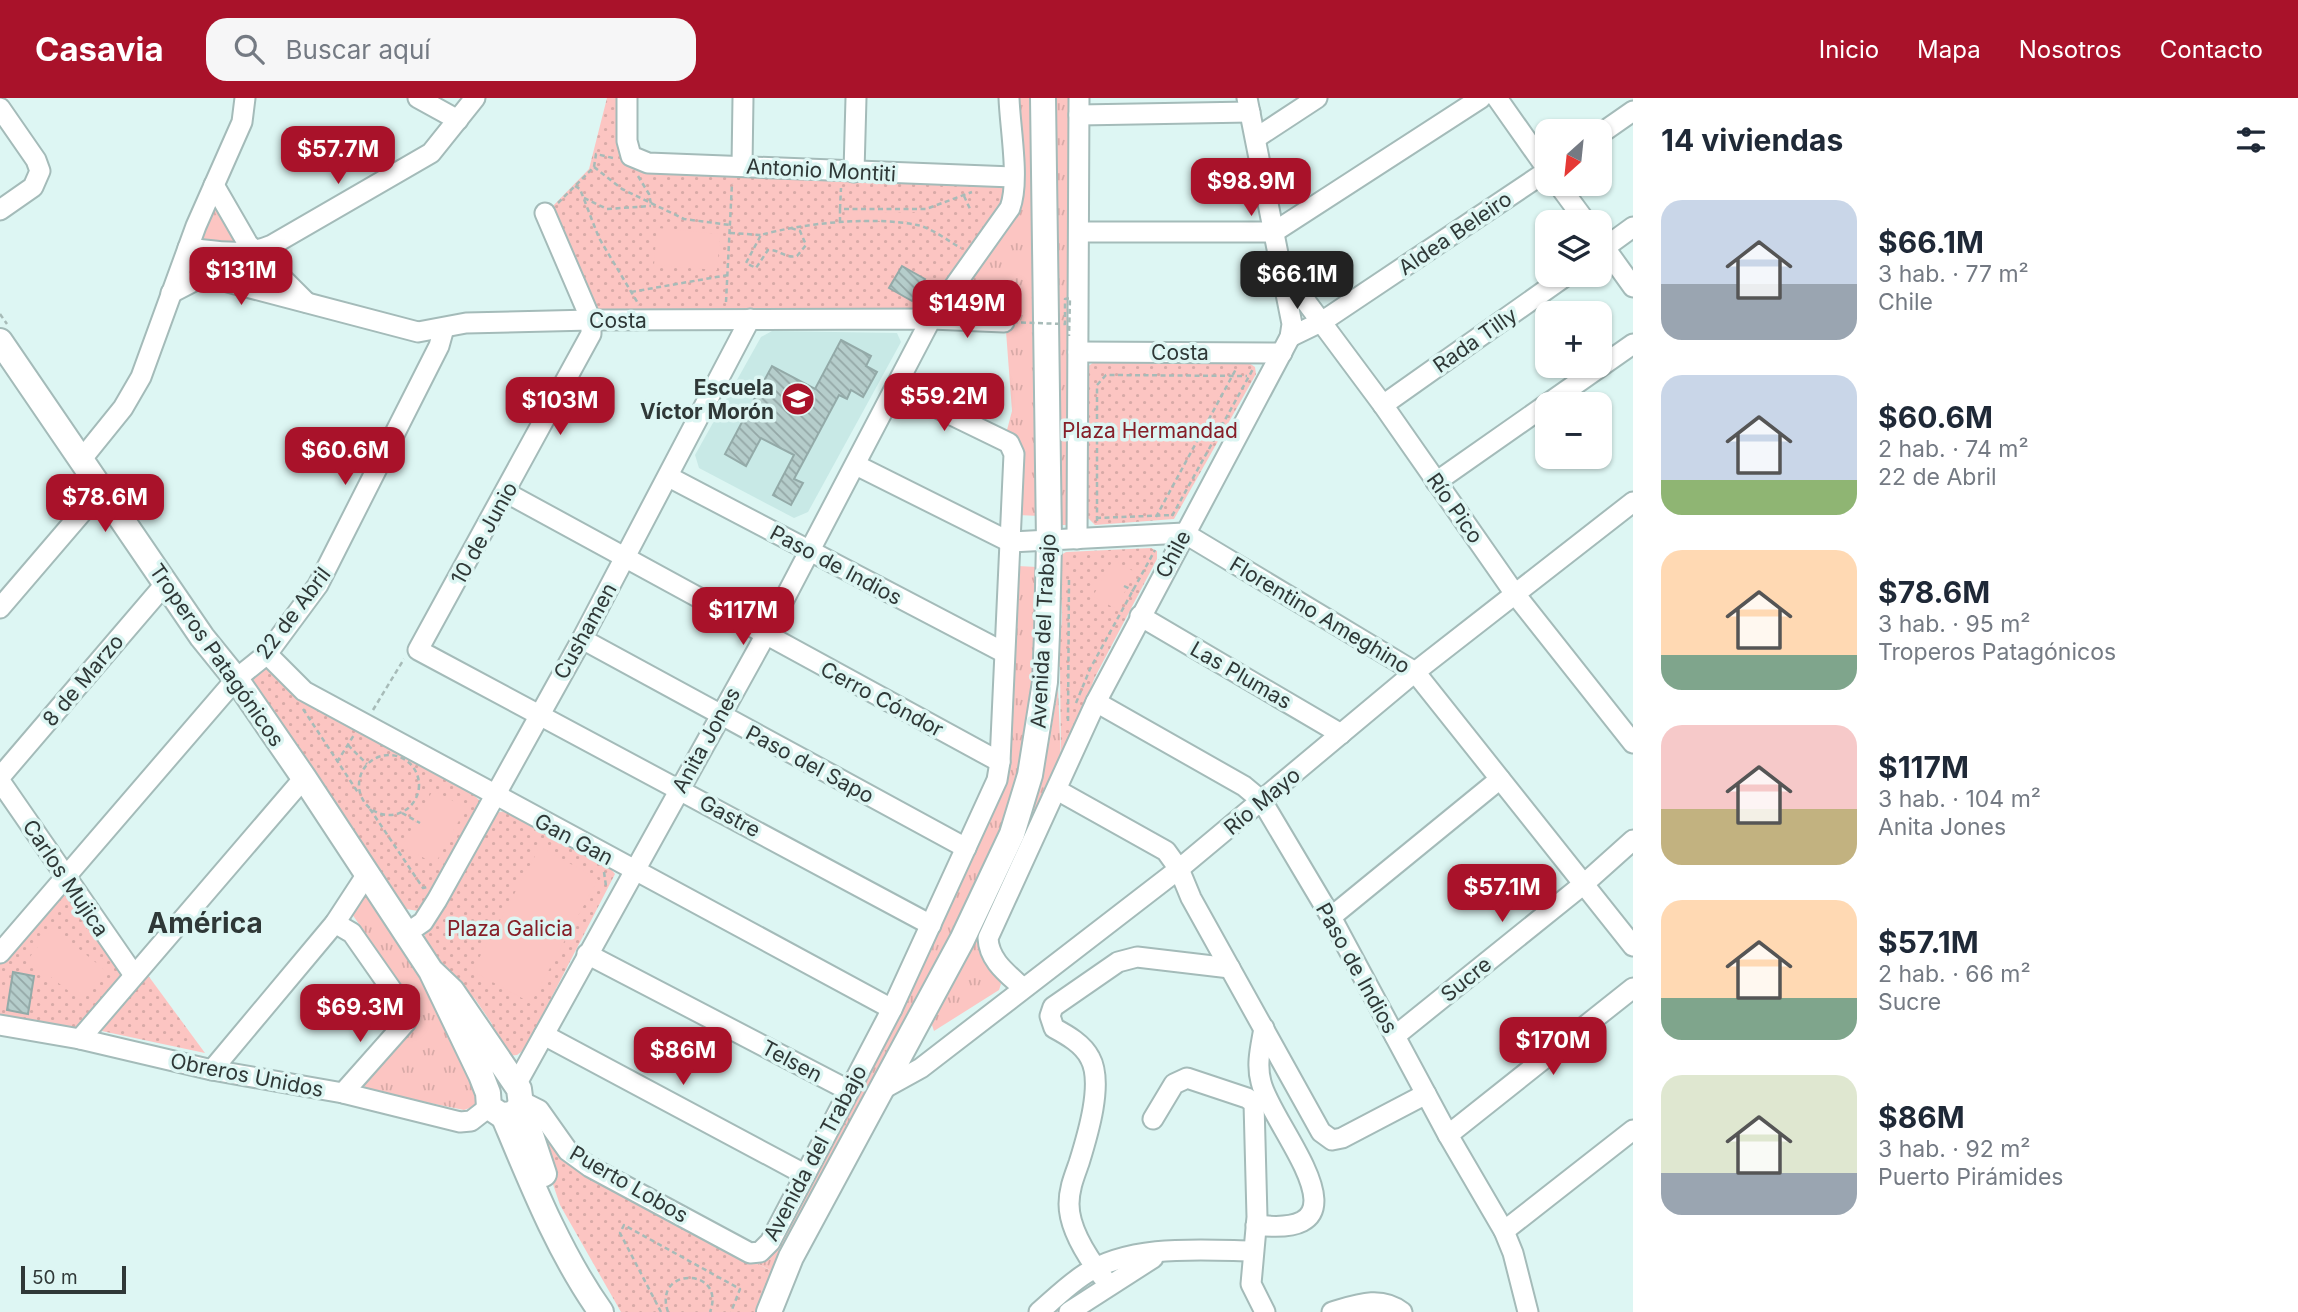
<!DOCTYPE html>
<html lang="es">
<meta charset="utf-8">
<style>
:root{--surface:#fff;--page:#f6f6f7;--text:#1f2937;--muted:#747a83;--accent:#a9122a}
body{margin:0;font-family:Inter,sans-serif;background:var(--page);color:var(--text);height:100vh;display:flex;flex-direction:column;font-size:26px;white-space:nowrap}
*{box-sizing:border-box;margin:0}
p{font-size:23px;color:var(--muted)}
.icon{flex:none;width:38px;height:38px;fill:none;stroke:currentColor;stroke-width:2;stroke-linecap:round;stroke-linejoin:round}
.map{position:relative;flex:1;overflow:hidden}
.drawer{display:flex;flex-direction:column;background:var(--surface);width:665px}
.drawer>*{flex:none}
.needle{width:46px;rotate:207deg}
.controls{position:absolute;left:1535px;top:21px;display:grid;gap:14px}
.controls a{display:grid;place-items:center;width:77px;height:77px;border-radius:14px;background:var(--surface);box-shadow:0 2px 5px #0004;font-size:35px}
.scale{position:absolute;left:21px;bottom:18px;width:105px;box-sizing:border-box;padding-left:7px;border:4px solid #2f3837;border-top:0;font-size:19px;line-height:24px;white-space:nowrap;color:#2f3837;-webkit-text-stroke:5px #ddf6f3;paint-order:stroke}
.price{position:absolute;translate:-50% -60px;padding:0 16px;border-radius:14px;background:var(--accent);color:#fff;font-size:23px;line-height:46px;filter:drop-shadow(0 2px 4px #0008)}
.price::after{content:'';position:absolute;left:50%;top:42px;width:21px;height:16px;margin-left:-10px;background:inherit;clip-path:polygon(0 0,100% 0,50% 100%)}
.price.selected{background:#222;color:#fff}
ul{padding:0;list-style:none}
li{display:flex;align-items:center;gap:21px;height:175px;padding:0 28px}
li span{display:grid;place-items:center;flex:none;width:196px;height:140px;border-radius:21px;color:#555}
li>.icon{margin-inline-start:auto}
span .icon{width:84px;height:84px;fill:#fffc;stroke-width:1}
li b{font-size:30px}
h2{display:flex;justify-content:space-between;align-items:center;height:84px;padding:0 28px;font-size:30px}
header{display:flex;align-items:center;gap:42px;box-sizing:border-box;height:98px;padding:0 35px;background:var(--accent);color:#fff}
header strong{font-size:33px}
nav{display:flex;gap:38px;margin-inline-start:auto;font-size:24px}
.search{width:490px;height:63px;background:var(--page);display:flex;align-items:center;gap:18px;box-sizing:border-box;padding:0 24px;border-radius:21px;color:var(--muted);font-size:26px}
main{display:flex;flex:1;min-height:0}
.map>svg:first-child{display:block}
.built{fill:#c8e9e6}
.grass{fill:url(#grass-tufts)}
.park{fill:url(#park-dots)}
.pitch{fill:#fcc5c2}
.building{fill:url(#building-back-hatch);stroke:#93aaa8;stroke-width:2}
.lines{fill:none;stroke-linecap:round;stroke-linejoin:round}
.minor-casing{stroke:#a4bbb9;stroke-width:23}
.major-casing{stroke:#a4bbb9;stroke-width:28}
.path{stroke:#a7bbb8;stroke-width:2.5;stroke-dasharray:5 3.5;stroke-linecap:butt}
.minor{stroke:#fff;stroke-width:19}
.major{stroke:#fff;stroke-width:24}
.path-bridge{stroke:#a7bbb8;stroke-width:2.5;stroke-dasharray:5 3.5;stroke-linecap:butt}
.labels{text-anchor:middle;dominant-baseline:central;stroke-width:7;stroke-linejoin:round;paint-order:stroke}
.street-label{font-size:21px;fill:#2f3837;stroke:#ddf6f3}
.poi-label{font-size:21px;font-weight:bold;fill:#2f3837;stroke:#ddf6f3;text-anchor:end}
.park-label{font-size:21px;fill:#861f28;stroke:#ddf6f3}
.district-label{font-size:28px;font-weight:bold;fill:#2f3837;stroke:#ddf6f3}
</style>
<header>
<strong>Casavia</strong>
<div class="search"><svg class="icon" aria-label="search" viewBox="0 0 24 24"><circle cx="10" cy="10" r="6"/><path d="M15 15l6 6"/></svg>Buscar aquí</div>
<nav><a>Inicio</a><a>Mapa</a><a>Nosotros</a><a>Contacto</a></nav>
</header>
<main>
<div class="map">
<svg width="1633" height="1214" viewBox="0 0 1633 1214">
<defs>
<pattern id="grass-tufts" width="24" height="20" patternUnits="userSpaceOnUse" patternTransform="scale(1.75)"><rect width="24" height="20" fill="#fcc5c2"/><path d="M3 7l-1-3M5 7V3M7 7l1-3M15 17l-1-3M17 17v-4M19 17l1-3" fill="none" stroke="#d8aaa7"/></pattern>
<pattern id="park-dots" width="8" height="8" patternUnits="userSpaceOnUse" patternTransform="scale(1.75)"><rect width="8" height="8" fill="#fcc5c2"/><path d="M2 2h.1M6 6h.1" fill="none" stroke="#d8aaa7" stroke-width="1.8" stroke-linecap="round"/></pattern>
<pattern id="building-back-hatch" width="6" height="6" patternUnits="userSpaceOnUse" patternTransform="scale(1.75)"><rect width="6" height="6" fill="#b5cdcb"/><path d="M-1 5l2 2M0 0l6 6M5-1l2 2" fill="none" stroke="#94a7a6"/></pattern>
</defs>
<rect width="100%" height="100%" fill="#ddf6f3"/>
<polygon class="built" points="772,233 897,235 901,244 808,414 794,420 699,370 695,357 761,239"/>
<g class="grass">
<polygon points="1015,0 1032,0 1039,418 1018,417 1016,340 1007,332 1012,313 1005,220 944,215 1005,128"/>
<polygon points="1056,0 1072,0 1070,427 1061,427"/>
<polygon points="211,100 242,137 236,148 207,147 201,142"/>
<polygon points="243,161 271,175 290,191 246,183 194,163"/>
<polygon points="1018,468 1037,469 1037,576 1028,650 995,751 777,1176 744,1158 754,1160 1006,682"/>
<path d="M1058,590L1061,665L985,838L1001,886L999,892L934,933L931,924C969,856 1010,787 1033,711C1046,672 1051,631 1058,590Z"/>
<path d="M366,792C411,859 465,926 478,1007L464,1012L366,992L363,984L414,931L417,911L352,816Z"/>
</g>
<g class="park">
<polygon points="607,0 618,0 619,56 625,66 640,73 1006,86 1009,100 929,210 923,213 600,214 592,208 551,110 589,71"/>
<polygon points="1094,264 1249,265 1255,269 1256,276 1174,421 1095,427 1085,417 1087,269"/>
<path d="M1151,450L1157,453V461L1095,579L1061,665L1060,569L1056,568C1059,546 1064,522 1061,501C1060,485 1055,472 1061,457L1066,454Z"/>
<polygon points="266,570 273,572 298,600 474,697 480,703 480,711 418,813 406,811 254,586 254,578"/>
<polygon points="505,713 606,765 615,776 525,951 517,957 508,958 496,946 492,926 475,901 459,889 425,841 425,833 493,715"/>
<polygon points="64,791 122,877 76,930 0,917 0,866"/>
<polygon points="147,876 205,955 97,932"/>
<polygon points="532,1024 581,1070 777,1176 762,1214 621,1214 560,1107"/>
</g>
<g class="pitch">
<polygon points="845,113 919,115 919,124 844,122"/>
<polygon points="657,130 720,136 717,172 654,167"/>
<polygon points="1113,462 1135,474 1116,511 1093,498"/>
<polygon points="433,692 466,710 435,766 402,748"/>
<polygon points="540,749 598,781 531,905 472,873"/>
<polygon points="53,830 105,872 80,902 28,861"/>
</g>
<g class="building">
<polygon points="902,168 925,181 912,203 889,190"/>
<polygon points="841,242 871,258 866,268 877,274 863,299 851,292 847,301 839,297 794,381 803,385 791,407 773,397 794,357 761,340 746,368 725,356 772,268 815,291"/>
<polygon points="13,874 34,878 28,916 7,912"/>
</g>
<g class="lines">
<defs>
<g id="minor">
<polyline points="418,0 458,22"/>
<polyline points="627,0 627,43 631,58 648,65 1013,79"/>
<polyline points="1497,0 1547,71"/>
<polyline points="0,10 36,62 40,73 33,89 0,112"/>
<polyline points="1079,17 1250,14"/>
<polyline points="1600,36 1633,13"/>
<polyline points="1256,40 1317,0"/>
<polyline points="742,68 743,0"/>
<polyline points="854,74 856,0"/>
<polyline points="1558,86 1586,124"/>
<polyline points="214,87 248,146 306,204"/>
<polyline points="545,115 591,222 591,236 418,552 931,827"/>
<polyline points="1080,134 1274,134 1481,0"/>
<polyline points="1600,143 1633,189"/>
<path d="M188,150C218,153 244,159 272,147L431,55L475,0"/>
<polyline points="1600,153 1633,129"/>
<polyline points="1284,174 1383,307 1515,496 1633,645"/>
<polyline points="171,195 200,180 216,181 418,234 466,225 591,222 931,221 1004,224"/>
<polyline points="1290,239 1323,223 1547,73"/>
<polyline points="1078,254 1282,255"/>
<polyline points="1383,307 1567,177"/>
<polyline points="81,362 123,310 141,279 196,128 242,24 245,0"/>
<polyline points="856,367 1010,444 1184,435 1415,574 1633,848"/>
<polyline points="669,379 1003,554"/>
<polyline points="1436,384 1633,246"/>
<polyline points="507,395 1000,664"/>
<polyline points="1077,441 1079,0"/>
<polyline points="0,510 102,391"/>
<polyline points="1140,518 1341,636"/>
<polyline points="582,541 966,750"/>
<polyline points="267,556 304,593 892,911"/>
<polyline points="1096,604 1244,688 1262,703 1331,819 1448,1037 1504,1133 1513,1155 1528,1214"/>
<polyline points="0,679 166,485"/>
<polyline points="0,683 134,877"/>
<polyline points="1057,692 1166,753 1179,771 1191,800 1321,1034 1332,1042 1342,1040 1426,996"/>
<polyline points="1331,819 1500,681"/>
<polyline points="335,825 352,835 408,915 406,924 343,995"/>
<polyline points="407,835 423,824 437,802 582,541 750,221"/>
<polyline points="0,855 236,581 267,556 318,487 439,248 444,230"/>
<polyline points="587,856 848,992"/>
<path d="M1023,890C1008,876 989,863 988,840L1096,604L1290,239L1292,226L1247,0"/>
<polyline points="0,927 80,941 212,972 343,995 460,1024 471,1023 489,1009"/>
<polyline points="544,937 804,1076"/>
<polyline points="1395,938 1585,785 1633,742"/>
<polyline points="80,941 304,680"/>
<polyline points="212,972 335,825 367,776"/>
<path d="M516,987L765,538L931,221L1010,110C1020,83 1010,30 1009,0"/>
<polyline points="883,991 921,970 1179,771 1415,574 1633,404"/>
<polyline points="521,1003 539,1012 568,1053 590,1069 750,1155 760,1154 770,1144 892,911 997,682 1000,664 1014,356 1009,345 896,290"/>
<polyline points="1153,1021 1174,986 1187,980 1247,1000 1254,1005 1257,1119 1251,1186 1265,1214"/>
<polyline points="1448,1037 1633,890"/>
<path d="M1256,1127C1378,1142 1271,1028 1261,984C1256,966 1261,948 1264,930"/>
<polyline points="1504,1133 1633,1032"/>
<path d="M1109,1187C1092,1166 1069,1134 1069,1106C1069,1091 1074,1079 1079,1065C1087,1039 1104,985 1090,960C1083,946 1067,937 1054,930L1050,918L1053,909L1118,864L1137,859L1230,870"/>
<path d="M1039,1214C1054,1201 1068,1187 1085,1176C1132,1146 1199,1152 1253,1153"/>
<polyline points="1069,1214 1153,1160"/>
<path d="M1332,1214C1356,1207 1380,1197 1402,1214"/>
</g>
<g id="major">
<polyline points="0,243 202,539 236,581 304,680 431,873 481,977 488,995 489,1009 501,1017 513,1016 521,1007 519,991 452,893 431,873"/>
<polyline points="521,1007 544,1076"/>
<path d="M503,1017C531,1084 559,1155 601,1214"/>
<polyline points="769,1214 791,1159 962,842 1012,736 1030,677 1045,584 1047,536 1049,443 1043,0"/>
</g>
</defs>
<use href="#minor" class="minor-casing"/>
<use href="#major" class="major-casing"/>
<g class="path">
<polyline points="594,69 622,91 684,121 730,127"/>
<polyline points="638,78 649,96 651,106"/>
<polyline points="575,88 580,91 599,140 639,207"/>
<polyline points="964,98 971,113"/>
<polyline points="584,100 607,111 651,108"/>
<polyline points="558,105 594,69 596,56 613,60"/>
<polyline points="840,111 841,90"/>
<polyline points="840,124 840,111 926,111 972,94"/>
<path d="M791,130L800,133L806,147L797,158C785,161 779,151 768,152L756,170L746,165L761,137C803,125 874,118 917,127C932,130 948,143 961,150"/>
<polyline points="730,135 761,137"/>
<polyline points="631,194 728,177"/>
<polyline points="726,204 732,85"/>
<polyline points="0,216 7,226"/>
<polyline points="1172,418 1253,271"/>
<polyline points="1156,419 1236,271"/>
<polyline points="1096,420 1173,417"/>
<polyline points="1097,423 1097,287 1106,277 1247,278"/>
<polyline points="1124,488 1134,493"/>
<polyline points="1076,605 1090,571 1155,452"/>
<polyline points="303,611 359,696"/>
<polyline points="373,612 404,561"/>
<polyline points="1068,623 1069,479"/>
<polyline points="348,647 367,666"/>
<circle cx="389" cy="687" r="30"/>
<polyline points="337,664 354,637"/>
<polyline points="370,711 423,790 427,789"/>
<polyline points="402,715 420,725"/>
<polyline points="604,774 606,788"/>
<polyline points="661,1214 620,1135 624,1127 740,1191 731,1214"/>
<path d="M668,1214C652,1168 727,1169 710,1214"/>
</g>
<use href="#minor" class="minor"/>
<use href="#major" class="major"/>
<polyline class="path-bridge" points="1004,224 1065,226 1065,201 1070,200 1069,238"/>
</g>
<defs>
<symbol id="school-disc" viewBox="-11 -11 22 22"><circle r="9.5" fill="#a9122a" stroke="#ddf6f3"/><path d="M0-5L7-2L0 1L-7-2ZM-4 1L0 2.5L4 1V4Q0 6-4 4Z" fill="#fff"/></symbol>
</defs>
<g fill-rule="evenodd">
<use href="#school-disc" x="779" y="282" width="38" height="38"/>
</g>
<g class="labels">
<g class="street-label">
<text transform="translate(821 72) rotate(3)">Antonio Montiti</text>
<text transform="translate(1455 135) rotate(-34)">Aldea Beleiro</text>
<text x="618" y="222">Costa</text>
<text transform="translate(1475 242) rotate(-35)">Rada Tilly</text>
<text x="1180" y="254">Costa</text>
<text transform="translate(1455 410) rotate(55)">Río Pico</text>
<text transform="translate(484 435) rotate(-61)">10 de Junio</text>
<text transform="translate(1173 456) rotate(-62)">Chile</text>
<text transform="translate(836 467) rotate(28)">Paso de Indios</text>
<text transform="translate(293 515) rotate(-53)">22 de Abril</text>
<text transform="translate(1320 517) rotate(31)">Florentino Ameghino</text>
<text transform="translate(585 533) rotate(-61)">Cushamen</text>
<text transform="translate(1043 533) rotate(-87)">Avenida del Trabajo</text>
<text transform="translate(217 557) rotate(55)">Troperos Patagónicos</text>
<text transform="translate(1241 577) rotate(30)">Las Plumas</text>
<text transform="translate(83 582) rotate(-50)">8 de Marzo</text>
<text transform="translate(882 601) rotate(28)">Cerro Cóndor</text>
<text transform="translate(706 642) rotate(-61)">Anita Jones</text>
<text transform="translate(810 666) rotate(28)">Paso del Sapo</text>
<text transform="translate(1262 703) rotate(-40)">Río Mayo</text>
<text transform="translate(730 718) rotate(28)">Gastre</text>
<text transform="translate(574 741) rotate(28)">Gan Gan</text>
<text transform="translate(66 780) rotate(56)">Carlos Mujica</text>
<text transform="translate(1357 870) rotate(61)">Paso de Indios</text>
<text transform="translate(1466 881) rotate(-39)">Sucre</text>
<text transform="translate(792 963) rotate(28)">Telsen</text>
<text transform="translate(247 977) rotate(11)">Obreros Unidos</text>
<text transform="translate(815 1055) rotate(-62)">Avenida del Trabajo</text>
<text transform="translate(629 1086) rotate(30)">Puerto Lobos</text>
</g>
<g class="poi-label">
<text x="774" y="289">Escuela<tspan x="774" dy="24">Víctor Morón</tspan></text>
</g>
<g class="park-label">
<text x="1150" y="332">Plaza Hermandad</text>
<text x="510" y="830">Plaza Galicia</text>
</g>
<g class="district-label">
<text x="205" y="825">América</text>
</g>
</g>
</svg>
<div class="controls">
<a><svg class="needle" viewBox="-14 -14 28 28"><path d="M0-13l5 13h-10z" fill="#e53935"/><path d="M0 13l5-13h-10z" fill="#747a83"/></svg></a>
<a><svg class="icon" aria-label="layers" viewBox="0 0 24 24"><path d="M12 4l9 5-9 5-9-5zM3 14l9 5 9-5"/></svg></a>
<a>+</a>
<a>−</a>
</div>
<div class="scale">50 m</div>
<b class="price" style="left:338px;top:88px">$57.7M</b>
<b class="price" style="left:1251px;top:120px">$98.9M</b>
<b class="price" style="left:241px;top:209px">$131M</b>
<b class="price selected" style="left:1297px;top:213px">$66.1M</b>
<b class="price" style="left:967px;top:242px">$149M</b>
<b class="price" style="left:944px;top:335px">$59.2M</b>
<b class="price" style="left:560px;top:339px">$103M</b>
<b class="price" style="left:345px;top:389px">$60.6M</b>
<b class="price" style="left:105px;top:436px">$78.6M</b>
<b class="price" style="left:743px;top:549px">$117M</b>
<b class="price" style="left:1502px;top:826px">$57.1M</b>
<b class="price" style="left:360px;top:946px">$69.3M</b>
<b class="price" style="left:1553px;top:979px">$170M</b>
<b class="price" style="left:683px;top:989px">$86M</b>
</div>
<section class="drawer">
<h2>14 viviendas<svg class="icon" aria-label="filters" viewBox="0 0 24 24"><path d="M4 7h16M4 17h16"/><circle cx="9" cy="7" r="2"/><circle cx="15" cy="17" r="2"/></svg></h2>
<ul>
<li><span style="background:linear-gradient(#c9d6e8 60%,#9aa5b1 0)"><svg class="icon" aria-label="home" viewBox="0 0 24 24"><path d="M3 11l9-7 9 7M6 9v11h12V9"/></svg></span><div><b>$66.1M</b><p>3 hab. · 77 m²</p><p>Chile</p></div></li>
<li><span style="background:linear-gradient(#c9d6e8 75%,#8fb573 0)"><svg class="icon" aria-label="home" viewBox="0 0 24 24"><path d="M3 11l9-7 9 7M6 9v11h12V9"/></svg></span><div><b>$60.6M</b><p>2 hab. · 74 m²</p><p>22 de Abril</p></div></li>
<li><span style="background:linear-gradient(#ffd9b3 75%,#7fa58c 0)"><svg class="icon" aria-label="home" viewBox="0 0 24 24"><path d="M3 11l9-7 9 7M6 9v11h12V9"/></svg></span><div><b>$78.6M</b><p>3 hab. · 95 m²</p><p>Troperos Patagónicos</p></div></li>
<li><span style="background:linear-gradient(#f6c9c9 60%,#c2b280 0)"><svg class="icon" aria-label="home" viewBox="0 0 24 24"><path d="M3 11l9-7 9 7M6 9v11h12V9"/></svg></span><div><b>$117M</b><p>3 hab. · 104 m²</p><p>Anita Jones</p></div></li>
<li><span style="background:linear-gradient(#ffd9b3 70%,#7fa58c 0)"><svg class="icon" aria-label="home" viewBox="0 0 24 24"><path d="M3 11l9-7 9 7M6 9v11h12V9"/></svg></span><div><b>$57.1M</b><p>2 hab. · 66 m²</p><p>Sucre</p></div></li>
<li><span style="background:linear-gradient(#dfe7d0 70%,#9aa5b1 0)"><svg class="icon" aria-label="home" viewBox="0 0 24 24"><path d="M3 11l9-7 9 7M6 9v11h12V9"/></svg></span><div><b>$86M</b><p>3 hab. · 92 m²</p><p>Puerto Pirámides</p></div></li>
</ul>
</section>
</main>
